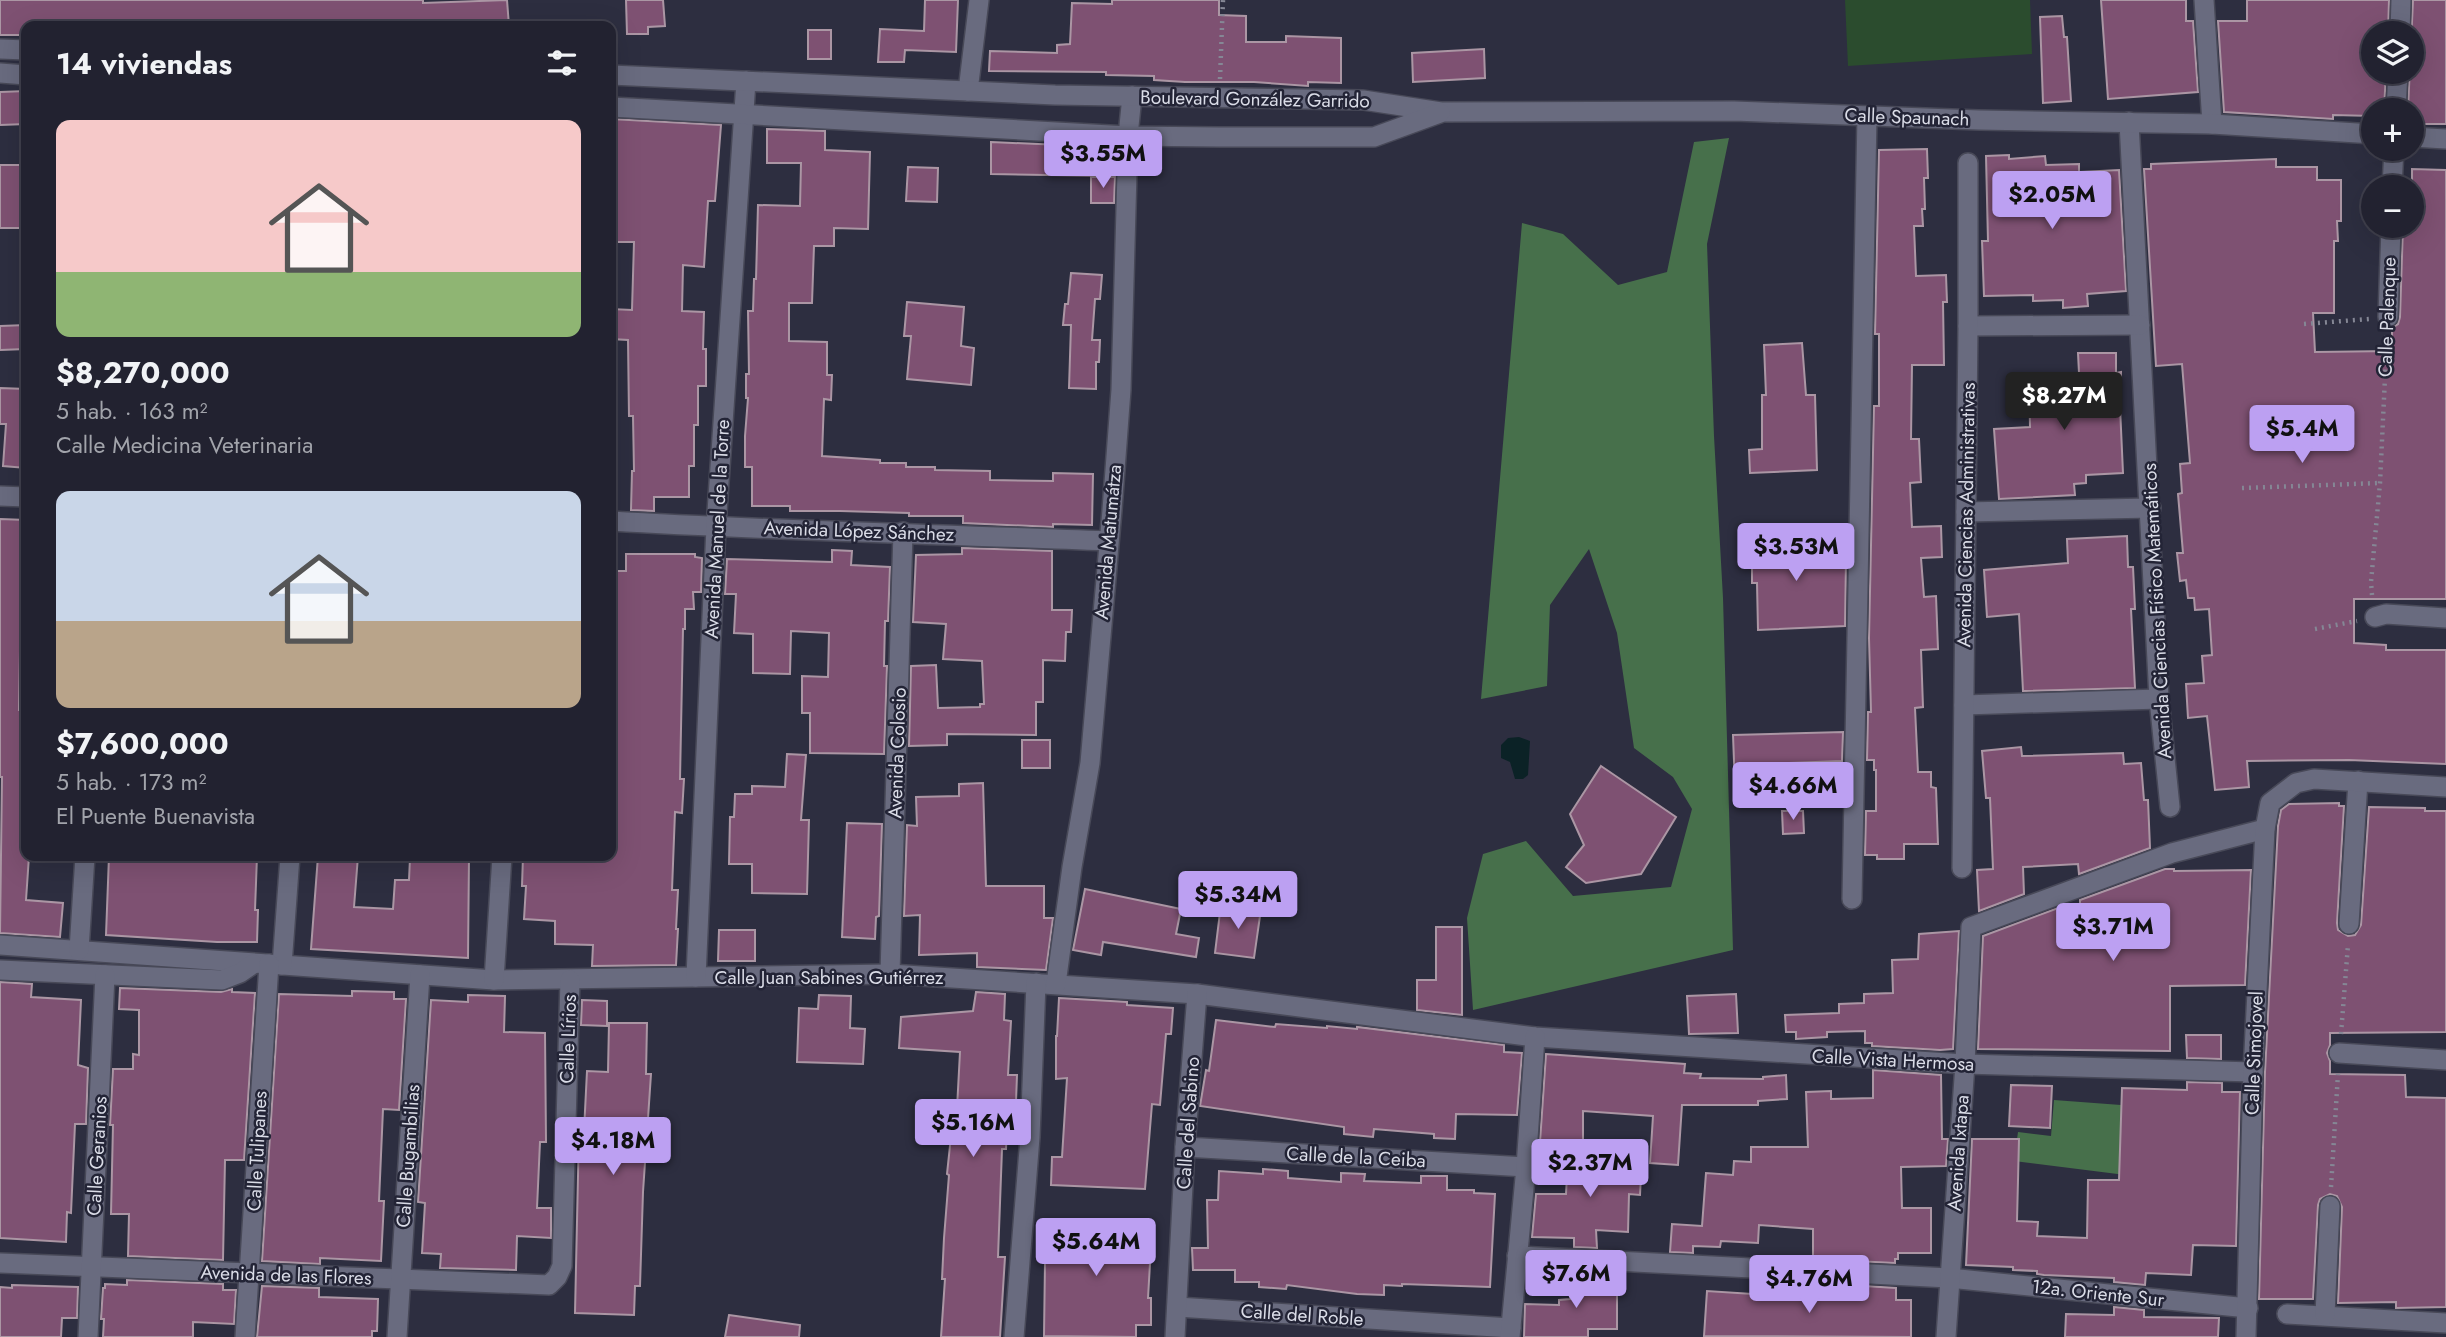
<!DOCTYPE html>
<html lang="es">
<meta charset="utf-8">
<style>
:root{--surface:#222230;--page:#2e2f3c;--text:#f1f3f6;--muted:#a2a4ab;--line:#3f3f4c;--accent:#bca0f2}
body{margin:0;font-family:Jost,sans-serif;background:var(--page);color:var(--text);height:100vh;display:flex;flex-direction:column;font-size:26px;white-space:nowrap}
*{box-sizing:border-box;margin:0}
p{font-size:23px;color:var(--muted)}
.icon{flex:none;width:38px;height:38px;fill:none;stroke:currentColor;stroke-width:2;stroke-linecap:round;stroke-linejoin:round}
.map{position:relative;flex:1;overflow:hidden}
.details{position:absolute;left:21px;top:21px;width:595px;height:840px;display:flex;flex-direction:column;background:var(--surface);border-radius:14px;box-shadow:0 7px 28px #0002,0 0 0 2px var(--line)}
.details>*{flex:none}
.fabs{position:absolute;left:2361px;top:21px;display:grid;gap:14px}
.fabs a{display:grid;place-items:center;width:63px;height:63px;border-radius:50%;background:var(--surface);box-shadow:0 7px 28px #0002,0 0 0 2px var(--line);font-size:35px}
.price{position:absolute;translate:-50% -60px;padding:0 16px;border-radius:7px;background:var(--accent);color:#111;font-size:23px;line-height:46px;filter:drop-shadow(0 2px 4px #0008)}
.price::after{content:'';position:absolute;left:50%;top:42px;width:21px;height:16px;margin-left:-10px;background:inherit;clip-path:polygon(0 0,100% 0,50% 100%)}
.price.active{background:#222;color:#fff}
ul{padding:0;list-style:none}
li{display:grid;align-content:center;gap:14px;height:371px;padding:0 35px}
li span{display:grid;place-items:center;height:217px;border-radius:14px;color:#555}
li>.icon{margin-inline-start:auto}
span .icon{width:126px;height:126px;fill:#fffc;stroke-width:1}
li b{font-size:30px}
h2{display:flex;justify-content:space-between;align-items:center;height:84px;padding:0 35px;font-size:30px}
.map>svg:first-child{display:block}
.green{fill:#2b4c2e}
.forest{fill:#47704b}
.water{fill:#0b2226}
.building{fill:#7e5172;stroke:#ab96a4;stroke-width:2}
.lines{fill:none;stroke-linecap:round;stroke-linejoin:round}
.minor-casing{stroke:#484958;stroke-width:22}
.tertiary-casing{stroke:#484958;stroke-width:22}
.path{stroke:#858795;stroke-width:4.5;stroke-dasharray:2 5;stroke-linecap:butt}
.minor{stroke:#696b7f;stroke-width:19}
.tertiary{stroke:#696b7f;stroke-width:19}
.labels{text-anchor:middle;dominant-baseline:central;stroke-width:5;stroke-linejoin:round;paint-order:stroke}
.street-label{font-size:19px;fill:#dadce7;stroke:#232436}
</style>
<div class="map">
<svg width="2446" height="1337" viewBox="0 0 2446 1337">
<rect width="100%" height="100%" fill="#2d2e40"/>
<polygon class="green" points="1845,0 2030,0 2032,54 1848,66"/>
<g class="forest">
<polygon points="1729,138 1707,244 1714,436 1723,598 1733,950 1473,1010 1467,918 1483,854 1526,841 1573,896 1671,887 1692,809 1673,777 1634,748 1617,633 1589,549 1550,605 1547,686 1481,699 1522,223 1563,234 1618,285 1667,272 1694,142"/>
<polygon points="2054,1100 2228,1113 2229,1188 2014,1161 2018,1132 2051,1136"/>
</g>
<polygon class="water" points="1519,737 1530,741 1528,775 1523,779 1515,779 1510,762 1501,758 1501,745 1508,738"/>
<g class="building">
<polygon points="0,0 423,0 423,3 507,0 509,26 378,26 340,25 340,23 291,26 26,26 26,35 0,35"/>
<polygon points="626,0 663,0 665,26 648,27 648,34 627,34"/>
<polygon points="925,0 958,0 956,52 905,50 904,62 878,62 880,29 924,31"/>
<polygon points="1112,0 1219,0 1219,15 1246,16 1246,42 1286,42 1286,36 1341,38 1341,83 1308,82 1308,86 1254,82 1185,82 1154,80 1154,76 1106,75 1106,72 989,71 990,51 1057,53 1057,45 1070,44 1072,3 1112,4"/>
<polygon points="2101,0 2186,0 2186,21 2193,21 2198,92 2108,99"/>
<polygon points="2247,0 2389,0 2388,33 2373,33 2373,72 2386,72 2384,110 2373,110 2373,116 2333,115 2333,119 2224,112 2218,21 2247,21"/>
<polygon points="2413,0 2446,0 2446,124 2412,124 2412,110 2408,110"/>
<polygon points="2062,16 2064,37 2067,37 2071,101 2043,103 2040,17"/>
<rect x="808" y="30" width="23" height="29"/>
<polygon points="1484,49 1485,78 1413,82 1412,53"/>
<polygon points="26,91 26,124 0,125 0,92"/>
<polygon points="611,119 721,125 715,201 708,201 704,267 683,265 682,311 704,312 703,349 706,349 706,386 698,386 698,425 694,425 694,466 689,466 689,497 654,497 654,511 631,510 632,471 634,471 633,416 629,416 628,340 611,339 611,309 632,310 634,242 611,242"/>
<polygon points="767,129 825,131 825,150 870,152 868,229 834,228 834,246 814,246 812,303 789,303 789,341 827,342 827,375 832,375 831,400 824,399 822,456 880,460 880,463 906,463 906,467 935,467 935,470 990,471 990,480 1053,481 1053,473 1093,474 1092,525 1053,524 1053,527 963,523 963,516 909,516 909,513 840,511 790,511 790,506 752,506 752,467 745,467 745,436 748,398 746,398 746,374 749,374 748,311 753,311 754,279 756,279 758,205 800,206 801,163 767,163"/>
<polygon points="991,142 1106,147 1106,176 991,174"/>
<polygon points="1927,149 1928,178 1924,178 1925,209 1922,209 1923,226 1914,226 1916,276 1946,275 1947,302 1943,302 1944,365 1912,365 1911,439 1919,439 1921,482 1910,483 1912,527 1941,526 1942,557 1921,558 1924,597 1936,596 1938,649 1921,650 1923,707 1915,708 1918,772 1931,772 1931,787 1936,788 1938,844 1904,844 1904,859 1877,859 1877,855 1865,855 1866,811 1876,811 1876,770 1874,770 1874,760 1867,760 1868,712 1871,712 1869,638 1874,406 1879,406 1879,334 1875,334 1879,150"/>
<polygon points="2009,155 2009,159 2045,156 2046,165 2079,164 2079,172 2119,170 2126,291 2087,294 2088,306 2063,308 2063,300 2033,301 2033,295 1984,296 1982,241 1988,241 1986,156"/>
<polygon points="2276,159 2276,167 2317,167 2317,180 2341,180 2341,221 2337,221 2338,241 2334,241 2334,313 2313,313 2315,352 2392,351 2392,328 2398,324 2400,317 2403,226 2412,226 2412,169 2446,170 2446,599 2354,599 2354,643 2386,645 2386,650 2446,650 2446,764 2349,760 2247,761 2249,787 2215,790 2207,716 2188,718 2186,684 2204,683 2202,656 2212,655 2209,609 2195,610 2194,598 2188,598 2186,580 2180,581 2177,553 2183,553 2178,494 2182,493 2180,464 2190,463 2182,364 2156,366 2144,169 2151,169 2151,164"/>
<rect x="0" y="165" width="26" height="63"/>
<polygon points="908,167 938,168 937,202 906,201"/>
<polygon points="1091,177 1115,177 1114,203 1091,203"/>
<polygon points="1071,273 1102,275 1100,299 1095,299 1092,340 1100,340 1099,362 1096,362 1096,389 1069,388 1071,325 1063,325 1065,304 1068,304"/>
<polygon points="907,302 964,307 961,346 974,348 971,385 907,379 911,336 904,336"/>
<polygon points="26,325 26,349 0,350 0,326"/>
<polygon points="1802,343 1806,395 1815,395 1817,470 1750,473 1749,450 1762,449 1762,395 1766,395 1764,345"/>
<polygon points="2078,353 2116,353 2116,373 2121,372 2120,407 2123,473 2086,475 2086,483 2074,484 2075,495 1999,499 1994,429 2030,427 2029,376 2079,373"/>
<polygon points="0,388 26,389 26,468 3,466 6,424 0,424"/>
<polygon points="0,519 26,520 26,593 21,593 19,710 26,710 26,856 29,856 26,900 63,903 60,937 0,933 2,777 0,777"/>
<polygon points="1752,530 1808,530 1808,559 1846,559 1845,626 1758,630 1757,583 1752,583"/>
<polygon points="2127,536 2128,567 2133,567 2135,609 2131,609 2135,688 2023,691 2019,614 1987,617 1984,570 2068,563 2067,539"/>
<polygon points="962,548 1052,551 1052,610 1072,610 1071,632 1066,632 1065,661 1043,660 1043,702 1036,702 1036,735 947,734 947,745 909,746 911,666 936,665 938,708 980,707 980,704 984,704 982,661 943,659 946,624 913,622 916,555 962,554"/>
<polygon points="832,550 852,551 851,565 890,567 888,621 885,621 884,666 887,666 884,754 810,753 810,713 802,713 802,676 828,677 829,633 791,631 790,674 753,673 753,634 734,633 736,594 725,594 727,559 832,562"/>
<polygon points="626,554 695,554 695,557 702,558 701,592 693,592 694,609 685,609 685,629 683,629 680,779 684,779 682,813 675,812 672,890 678,890 676,929 678,929 676,965 592,966 593,945 555,944 555,921 524,919 526,886 522,886 523,856 611,856 611,571 626,571"/>
<polygon points="1843,732 1842,761 1790,763 1791,785 1735,787 1733,735"/>
<rect x="1022" y="740" width="28" height="28"/>
<polygon points="2021,747 2022,756 2123,753 2124,764 2141,763 2144,800 2148,800 2150,848 2079,874 2078,864 2023,867 2024,894 1979,911 1977,870 1993,869 1990,798 1986,798 1982,751"/>
<polygon points="787,754 806,755 801,820 809,820 807,894 752,893 752,864 729,864 730,817 734,817 735,794 752,794 752,786 785,787"/>
<polygon points="1601,766 1676,817 1641,874 1586,883 1566,867 1584,845 1570,814"/>
<polygon points="983,783 986,886 1044,886 1044,918 1053,918 1046,970 977,967 977,953 919,955 920,915 904,916 907,825 917,826 916,797 959,796 959,784"/>
<polygon points="2339,803 2339,806 2344,806 2337,923 2338,930 2348,936 2355,935 2361,925 2369,807 2425,808 2425,811 2446,811 2446,1032 2330,1033 2330,1045 2327,1053 2330,1061 2330,1074 2405,1075 2406,1097 2446,1098 2446,1307 2396,1308 2396,1302 2338,1303 2342,1207 2337,1196 2330,1194 2320,1199 2318,1205 2313,1299 2259,1299 2265,1072 2278,826 2281,810 2289,804"/>
<polygon points="1782,811 1803,811 1804,833 1783,834"/>
<polygon points="847,823 882,824 879,916 876,917 875,939 842,937"/>
<polygon points="109,856 257,856 255,910 258,910 257,942 217,942 106,935"/>
<polygon points="318,856 358,856 354,907 393,909 395,880 409,880 410,858 439,860 439,856 469,856 468,958 311,949"/>
<polygon points="2165,869 2174,869 2174,871 2251,870 2245,985 2170,986 2170,1051 1978,1049 1983,936 2069,904 2080,904 2080,900"/>
<polygon points="1085,889 1181,909 1176,934 1199,938 1196,957 1103,942 1101,955 1073,950"/>
<polygon points="1221,904 1261,909 1254,958 1215,953"/>
<polygon points="1436,927 1462,927 1462,1015 1417,1010 1417,980 1436,980"/>
<polygon points="719,930 755,930 755,961 718,961"/>
<polygon points="1959,931 1953,1049 1940,1050 1872,1046 1872,1043 1865,1043 1865,1031 1827,1032 1827,1037 1796,1039 1796,1032 1786,1032 1785,1015 1839,1013 1839,1004 1864,1003 1864,994 1893,993 1892,960 1918,959 1919,934"/>
<polygon points="0,982 32,984 31,997 81,1000 78,1065 88,1068 86,1124 75,1124 71,1213 67,1212 66,1242 0,1238"/>
<polygon points="120,988 221,992 232,989 232,992 255,993 244,1160 225,1160 223,1260 128,1256 129,1214 111,1214 113,1125 110,1125 113,1069 133,1069 133,1054 139,1055 139,1010 119,1009"/>
<polygon points="352,991 394,992 394,999 406,999 399,1110 383,1109 379,1201 384,1201 381,1261 320,1258 320,1264 262,1261 279,994 352,996"/>
<polygon points="976,992 1005,994 1004,1020 1011,1021 1008,1075 1017,1075 1015,1128 1007,1128 1006,1149 1002,1149 998,1257 1005,1257 1000,1337 941,1337 945,1279 942,1279 944,1238 949,1175 947,1174 952,1127 956,1127 960,1052 899,1048 901,1017 973,1011"/>
<polygon points="1736,994 1738,1033 1689,1034 1687,996"/>
<polygon points="468,995 505,996 504,1032 545,1033 546,1142 540,1142 537,1208 551,1208 551,1238 517,1236 516,1270 440,1268 441,1254 422,1253 425,1203 418,1202 431,1000 468,1002"/>
<polygon points="819,995 851,996 850,1028 865,1029 863,1064 797,1062 799,1008 818,1009"/>
<polygon points="1059,998 1127,1002 1127,1005 1173,1008 1171,1034 1166,1034 1160,1105 1152,1104 1145,1189 1051,1185 1052,1157 1062,1157 1067,1078 1056,1079 1056,1036 1057,1036"/>
<polygon points="582,1000 607,1001 607,1026 581,1025"/>
<polygon points="1216,1020 1275,1027 1276,1024 1327,1028 1327,1026 1357,1029 1357,1027 1504,1045 1504,1052 1522,1053 1517,1115 1456,1114 1455,1139 1434,1138 1434,1134 1374,1129 1373,1137 1344,1134 1344,1127 1200,1106 1206,1070 1209,1071"/>
<polygon points="609,1023 647,1023 646,1074 651,1074 643,1192 640,1286 635,1286 634,1315 575,1313 579,1131 584,1131 587,1071 608,1072"/>
<polygon points="2186,1035 2221,1035 2221,1059 2187,1058"/>
<polygon points="1546,1054 1685,1064 1684,1073 1701,1074 1700,1078 1763,1079 1763,1077 1786,1075 1787,1099 1758,1101 1758,1105 1682,1105 1678,1165 1650,1163 1653,1116 1583,1111 1583,1144 1540,1142"/>
<polygon points="1873,1070 1941,1075 1942,1139 1948,1139 1946,1166 1901,1167 1902,1208 1931,1208 1931,1253 1898,1253 1898,1259 1895,1259 1895,1263 1813,1259 1813,1229 1759,1225 1758,1243 1721,1241 1720,1247 1693,1246 1693,1253 1670,1252 1672,1224 1702,1226 1706,1173 1733,1175 1734,1161 1751,1162 1751,1147 1808,1147 1806,1092 1831,1091 1831,1099 1873,1098"/>
<polygon points="2187,1082 2222,1083 2222,1092 2240,1092 2236,1246 2193,1245 2191,1275 2146,1273 2145,1285 2114,1282 2114,1278 2044,1275 2037,1274 2037,1271 2013,1270 2013,1267 1966,1265 1972,1139 2019,1139 2017,1221 2038,1222 2037,1236 2087,1238 2088,1180 2119,1180 2122,1088 2187,1090"/>
<polygon points="2011,1085 2052,1086 2050,1128 2009,1126"/>
<polygon points="1576,1152 1642,1155 1640,1195 1629,1194 1628,1232 1596,1230 1597,1248 1574,1247 1574,1238 1532,1237 1536,1194 1566,1194 1567,1176 1575,1175"/>
<polygon points="1263,1169 1288,1171 1288,1178 1341,1182 1341,1173 1365,1174 1364,1181 1421,1183 1421,1176 1447,1176 1447,1190 1474,1190 1474,1193 1495,1194 1490,1287 1402,1284 1402,1286 1384,1285 1384,1295 1357,1294 1287,1285 1286,1289 1259,1287 1259,1282 1235,1282 1235,1270 1193,1270 1192,1248 1208,1248 1207,1200 1218,1200 1219,1171 1263,1174"/>
<polygon points="1042,1222 1145,1222 1145,1229 1152,1229 1148,1298 1151,1298 1151,1325 1136,1325 1136,1337 1044,1336 1045,1262 1042,1262"/>
<polygon points="1575,1271 1598,1272 1599,1282 1617,1282 1617,1329 1588,1329 1588,1337 1524,1337 1525,1304 1559,1305 1559,1300 1570,1299 1570,1281 1576,1281"/>
<polygon points="127,1280 223,1284 223,1290 236,1290 234,1324 193,1322 193,1337 103,1337 104,1319 101,1319 103,1288 105,1288 105,1284 127,1285"/>
<polygon points="12,1285 78,1287 77,1318 62,1318 61,1337 0,1337 0,1287 12,1288"/>
<polygon points="1848,1285 1896,1288 1896,1300 1911,1300 1911,1337 1704,1336 1707,1291 1847,1300"/>
<polygon points="262,1286 319,1288 319,1297 378,1299 377,1331 372,1331 372,1337 257,1337"/>
<polygon points="2114,1307 2144,1310 2144,1317 2219,1318 2218,1337 2065,1337 2066,1314 2114,1315"/>
<polygon points="729,1315 800,1325 799,1337 725,1337"/>
</g>
<g class="lines">
<defs>
<g id="minor">
<polyline points="2204,0 2212,124"/>
<polyline points="2400,33 2401,0"/>
<polyline points="968,91 979,0"/>
<polyline points="2396,110 2398,72"/>
<polyline points="2129,122 2159,699 2170,807"/>
<polyline points="2392,187 2394,149"/>
<polyline points="2388,317 2391,226"/>
<polyline points="1968,326 2140,325"/>
<polyline points="0,496 26,497"/>
<polyline points="1966,512 2151,508"/>
<path d="M611,521C776,531 942,534 1107,541"/>
<polyline points="2375,617 2386,614 2446,618"/>
<polyline points="1964,705 2159,699"/>
<polyline points="1962,868 1968,326 1968,163"/>
<polyline points="1852,899 1867,116"/>
<polyline points="2349,924 2358,781"/>
<polyline points="0,945 494,980 890,974 1197,994 1535,1037 1965,1064 2253,1072"/>
<polyline points="79,950 85,856"/>
<polyline points="282,965 290,856"/>
<polyline points="0,970 222,980 240,973 253,964"/>
<polyline points="890,974 903,532"/>
<polyline points="696,977 716,527 746,81"/>
<polyline points="494,980 502,856"/>
<polyline points="1056,984 1072,867 1090,763 1112,510 1121,390 1128,136 1132,96"/>
<polyline points="2339,1053 2446,1060"/>
<polyline points="1185,1147 1526,1167"/>
<polyline points="1517,1256 1949,1278 2248,1308"/>
<polyline points="0,1263 549,1285 557,1277 562,1266 570,980"/>
<polyline points="1177,1307 1511,1328"/>
<polyline points="2287,1314 2446,1323"/>
<polyline points="2325,1315 2330,1206"/>
<polyline points="88,1337 105,975"/>
<polyline points="245,1337 269,964"/>
<polyline points="397,1337 420,975"/>
<polyline points="1014,1337 1030,1137 1036,983"/>
<polyline points="1175,1337 1185,1147 1197,994"/>
<polyline points="1510,1337 1526,1167 1535,1037"/>
<polyline points="1946,1337 1965,1064 1971,927 2172,853 2265,829"/>
<polyline points="2246,1337 2253,1072 2265,829 2270,803 2296,783 2314,779 2446,787"/>
</g>
<g id="tertiary">
<polyline points="0,49 26,50"/>
<polyline points="0,73 26,75"/>
<polyline points="611,75 1055,95 1363,100 1441,112 1734,111 1979,120 2212,124 2373,134"/>
<polyline points="611,107 1128,136 1219,137 1374,137 1440,113"/>
<polyline points="2412,137 2446,139"/>
</g>
</defs>
<use href="#minor" class="minor-casing"/>
<use href="#tertiary" class="tertiary-casing"/>
<g class="path">
<polyline points="1220,79 1223,0"/>
<polyline points="2304,324 2369,319"/>
<polyline points="2242,488 2380,483"/>
<polyline points="2372,595 2371,582 2380,483 2387,335"/>
<polyline points="2315,629 2357,621"/>
<polyline points="2341,1034 2348,945"/>
<polyline points="2331,1187 2338,1074"/>
</g>
<use href="#minor" class="minor"/>
<use href="#tertiary" class="tertiary"/>
</g>
<g class="labels">
<g class="street-label">
<text transform="translate(1255 99) rotate(1)">Boulevard González Garrido</text>
<text transform="translate(1907 117) rotate(2)">Calle Spaunach</text>
<text transform="translate(2387 317) rotate(-88)">Calle Palenque</text>
<text transform="translate(1966 515) rotate(-89)">Avenida Ciencias Administrativas</text>
<text transform="translate(717 529) rotate(-87)">Avenida Manuel de la Torre</text>
<text transform="translate(859 531) rotate(2)">Avenida López Sánchez</text>
<text transform="translate(1108 542) rotate(-85)">Avenida Matumátza</text>
<text transform="translate(2157 611) rotate(-93)">Avenida Ciencias Físico Matemáticos</text>
<text transform="translate(897 753) rotate(-88)">Avenida Colosio</text>
<text x="829" y="977">Calle Juan Sabines Gutiérrez</text>
<text transform="translate(568 1039) rotate(-88)">Calle Lírios</text>
<text transform="translate(2254 1053) rotate(-88)">Calle Simojovel</text>
<text transform="translate(1893 1060) rotate(3)">Calle Vista Hermosa</text>
<text transform="translate(1188 1123) rotate(-86)">Calle del Sabino</text>
<text transform="translate(257 1151) rotate(-87)">Calle Tulipanes</text>
<text transform="translate(1958 1153) rotate(-86)">Avenida Ixtapa</text>
<text transform="translate(97 1156) rotate(-87)">Calle Geranios</text>
<text transform="translate(408 1156) rotate(-86)">Calle Bugambilias</text>
<text transform="translate(1356 1157) rotate(3)">Calle de la Ceiba</text>
<text transform="translate(286 1275) rotate(2)">Avenida de las Flores</text>
<text transform="translate(2098 1293) rotate(6)">12a. Oriente Sur</text>
<text transform="translate(1302 1315) rotate(4)">Calle del Roble</text>
</g>
</g>
</svg>
<div class="fabs">
<a><svg class="icon" aria-label="layers" viewBox="0 0 24 24"><path d="M12 4l9 5-9 5-9-5zM3 14l9 5 9-5"/></svg></a>
<a>+</a>
<a>−</a>
</div>
<b class="price" style="left:1103px;top:190px">$3.55M</b>
<b class="price" style="left:2052px;top:231px">$2.05M</b>
<b class="price active" style="left:2064px;top:432px">$8.27M</b>
<b class="price" style="left:2302px;top:465px">$5.4M</b>
<b class="price" style="left:1796px;top:583px">$3.53M</b>
<b class="price" style="left:1793px;top:822px">$4.66M</b>
<b class="price" style="left:1238px;top:931px">$5.34M</b>
<b class="price" style="left:2113px;top:963px">$3.71M</b>
<b class="price" style="left:973px;top:1159px">$5.16M</b>
<b class="price" style="left:613px;top:1177px">$4.18M</b>
<b class="price" style="left:1590px;top:1199px">$2.37M</b>
<b class="price" style="left:1096px;top:1278px">$5.64M</b>
<b class="price" style="left:1576px;top:1310px">$7.6M</b>
<b class="price" style="left:1809px;top:1315px">$4.76M</b>
<section class="details">
<h2>14 viviendas<svg class="icon" aria-label="filters" viewBox="0 0 24 24"><path d="M4 7h16M4 17h16"/><circle cx="9" cy="7" r="2"/><circle cx="15" cy="17" r="2"/></svg></h2>
<ul>
<li><span style="background:linear-gradient(#f6c9c9 70%,#8fb573 0)"><svg class="icon" aria-label="home" viewBox="0 0 24 24"><path d="M3 11l9-7 9 7M6 9v11h12V9"/></svg></span><div><b>$8,270,000</b><p>5 hab. · 163 m²</p><p>Calle Medicina Veterinaria</p></div></li>
<li><span style="background:linear-gradient(#c9d6e8 60%,#b9a48a 0)"><svg class="icon" aria-label="home" viewBox="0 0 24 24"><path d="M3 11l9-7 9 7M6 9v11h12V9"/></svg></span><div><b>$7,600,000</b><p>5 hab. · 173 m²</p><p>El Puente Buenavista</p></div></li>
</ul>
</section>
</div>
